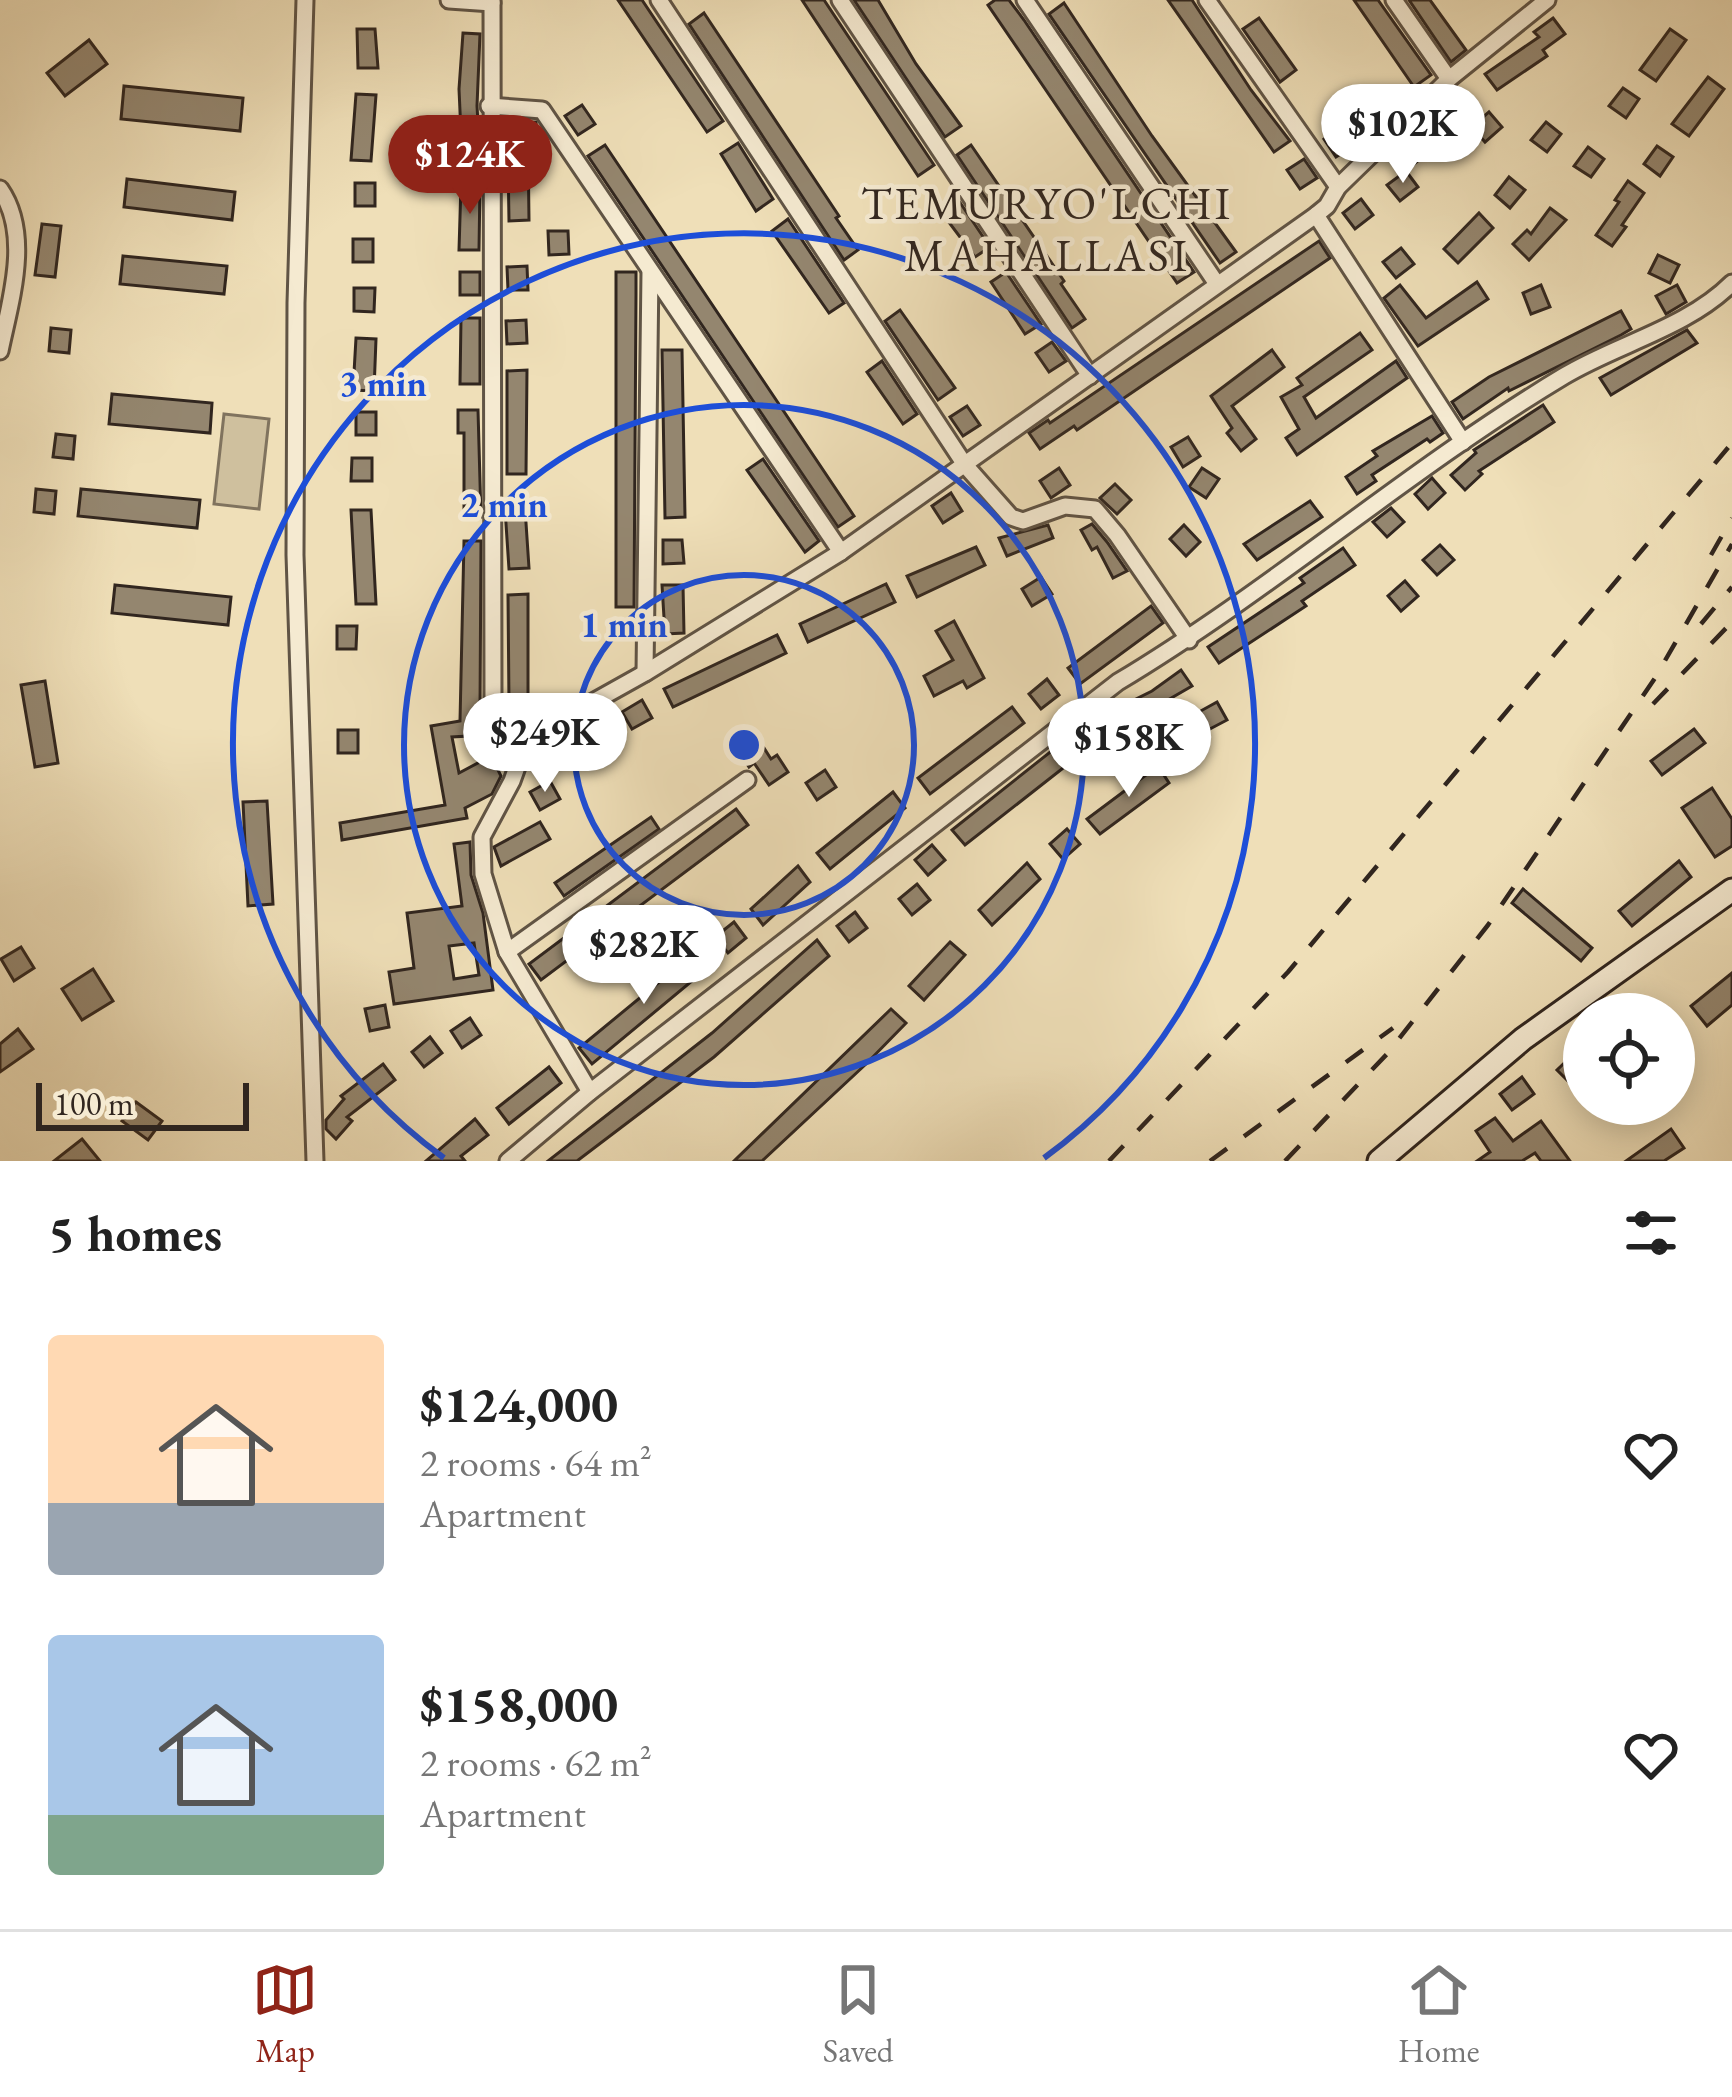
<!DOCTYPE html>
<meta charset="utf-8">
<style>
:root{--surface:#fff;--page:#f2f2f2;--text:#222;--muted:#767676;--line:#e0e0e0;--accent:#8f2418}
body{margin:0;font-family:"EB Garamond",serif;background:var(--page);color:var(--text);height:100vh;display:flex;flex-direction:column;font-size:45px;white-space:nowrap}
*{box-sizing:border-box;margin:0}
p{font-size:39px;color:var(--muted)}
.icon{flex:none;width:66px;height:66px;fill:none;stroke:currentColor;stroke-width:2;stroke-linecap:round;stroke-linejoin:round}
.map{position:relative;height:1161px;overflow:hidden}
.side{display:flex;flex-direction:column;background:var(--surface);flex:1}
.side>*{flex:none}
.buttons{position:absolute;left:1563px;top:993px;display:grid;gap:24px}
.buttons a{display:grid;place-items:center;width:132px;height:132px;border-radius:50%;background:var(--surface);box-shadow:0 6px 30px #0003;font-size:60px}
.scale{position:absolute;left:36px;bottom:30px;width:213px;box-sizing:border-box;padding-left:12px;border:6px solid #31261f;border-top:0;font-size:33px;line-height:42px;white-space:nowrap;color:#31261f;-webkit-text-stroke:9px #f5ead1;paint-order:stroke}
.price{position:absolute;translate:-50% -102px;padding:0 27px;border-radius:42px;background:#fff;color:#222;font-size:39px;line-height:78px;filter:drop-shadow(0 3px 6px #0008)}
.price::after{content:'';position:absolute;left:50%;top:72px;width:36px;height:27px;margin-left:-18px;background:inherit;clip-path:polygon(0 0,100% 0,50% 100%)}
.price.on{background:var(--accent);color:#fff}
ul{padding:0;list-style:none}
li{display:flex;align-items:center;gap:36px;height:300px;padding:0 48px}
li span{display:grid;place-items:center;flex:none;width:336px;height:240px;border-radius:12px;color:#555}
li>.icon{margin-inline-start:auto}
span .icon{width:144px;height:144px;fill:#fffc;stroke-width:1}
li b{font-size:51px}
h2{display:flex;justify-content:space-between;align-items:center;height:144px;padding:0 48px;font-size:51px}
.tab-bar{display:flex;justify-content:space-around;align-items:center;height:168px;border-top:3px solid var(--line);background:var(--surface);font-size:33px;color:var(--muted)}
.tab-bar a{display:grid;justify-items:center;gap:6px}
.tab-bar .on{color:var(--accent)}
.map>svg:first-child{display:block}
.green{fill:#cfc09e;stroke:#80735e;stroke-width:3}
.building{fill:#94866f;stroke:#31261f;stroke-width:3;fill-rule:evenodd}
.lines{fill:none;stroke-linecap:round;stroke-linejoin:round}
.street-casing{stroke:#605445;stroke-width:21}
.secondary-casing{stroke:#31261f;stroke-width:27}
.street{stroke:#f5ead1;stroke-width:15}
.secondary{stroke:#f5ead1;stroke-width:21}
.rail{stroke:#31261f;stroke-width:4.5;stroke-dasharray:21 21;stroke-linecap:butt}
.ring{fill:none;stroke:#1d4ed8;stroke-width:6}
.labels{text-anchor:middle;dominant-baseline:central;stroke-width:9;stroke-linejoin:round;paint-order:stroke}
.neighbourhood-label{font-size:45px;letter-spacing:3px;fill:#31261f;stroke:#f5ead1}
.centre{fill:#1d4ed8;stroke:#f5ead1;stroke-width:6}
.ring-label{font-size:36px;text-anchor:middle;font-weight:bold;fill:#1d4ed8;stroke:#f5ead1;stroke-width:9;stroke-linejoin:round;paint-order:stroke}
</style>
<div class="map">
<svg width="1732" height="1161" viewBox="0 0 1732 1161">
<rect width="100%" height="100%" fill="#efdfb8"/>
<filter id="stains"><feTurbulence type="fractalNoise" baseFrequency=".00167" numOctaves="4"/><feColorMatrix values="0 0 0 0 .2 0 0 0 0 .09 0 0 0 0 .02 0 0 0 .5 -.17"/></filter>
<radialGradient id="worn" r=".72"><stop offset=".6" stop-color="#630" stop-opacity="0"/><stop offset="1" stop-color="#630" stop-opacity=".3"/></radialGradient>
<polygon class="green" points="224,414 269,419 259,509 214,504"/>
<g class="building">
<polygon points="618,0 642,0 723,121 707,132"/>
<polygon points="802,0 824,0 934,165 918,176"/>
<polygon points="854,0 878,0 916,64 961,126 945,137"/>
<polygon points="995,0 1009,0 1024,20 1194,272 1177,283 988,5"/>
<polygon points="1168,0 1192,0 1251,90 1290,141 1274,152"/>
<polygon points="1354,0 1378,0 1431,75 1414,87"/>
<polygon points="1409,0 1430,0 1466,50 1451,62"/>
<polygon points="1064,3 1152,136 1236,252 1220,263 1049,14"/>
<polygon points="704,13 839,216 836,218 858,250 844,260 689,24"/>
<polygon points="1259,18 1296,70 1280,82 1243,29"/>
<polygon points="1553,18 1565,34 1543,50 1547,56 1497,90 1485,74 1539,37 1534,32"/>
<polygon points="357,29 375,29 378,68 358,68"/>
<polygon points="1670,29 1686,40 1656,81 1640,70"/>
<polygon points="463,33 480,34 477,106 480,156 462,155 459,89"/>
<polygon points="89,40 107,64 65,96 47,73"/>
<polygon points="1708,77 1724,89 1689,136 1672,124"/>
<polygon points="124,86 243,98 240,131 121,119"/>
<polygon points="1623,88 1639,99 1626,118 1609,106"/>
<polygon points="356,94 376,95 371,161 351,160"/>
<polygon points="582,105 595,124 578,135 565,116"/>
<polygon points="1445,111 1458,127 1414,164 1402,148"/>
<polygon points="1489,112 1502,127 1485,142 1472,127"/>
<polygon points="536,122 537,142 528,142 529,220 509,221 508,160 514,160 513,123"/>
<polygon points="1546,122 1561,134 1547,152 1531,140"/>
<polygon points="1340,127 1353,146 1336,157 1324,139"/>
<polygon points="738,143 773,199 756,211 721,154"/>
<polygon points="605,145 854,516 838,527 588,156"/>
<polygon points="971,145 1064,281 1061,284 1085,319 1072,328 957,155"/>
<polygon points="1657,146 1673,157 1660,176 1644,164"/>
<polygon points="1588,147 1604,159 1591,177 1574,166"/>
<polygon points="1304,159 1317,178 1300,189 1287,170"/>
<polygon points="1406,171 1418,187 1400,201 1387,185"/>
<polygon points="1509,177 1525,190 1510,208 1495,195"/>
<polygon points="127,179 235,192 232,220 124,207"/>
<polygon points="1628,181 1644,193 1622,225 1626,227 1612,246 1596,235 1619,202 1615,200"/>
<rect x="355" y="183" width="20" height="23"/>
<polygon points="461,184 480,184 479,250 459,250"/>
<polygon points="1361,199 1373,215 1355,229 1343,213"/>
<polygon points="959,201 990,247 975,257 942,213"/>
<polygon points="1550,208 1566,220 1529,260 1513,244 1527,230 1531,234"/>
<polygon points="1479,213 1493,228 1458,263 1444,249"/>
<polygon points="788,219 844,303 829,313 772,231"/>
<polygon points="42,224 61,226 55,277 35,275"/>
<polygon points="548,231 568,231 569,254 549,255"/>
<rect x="353" y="239" width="20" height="23"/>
<polygon points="1319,241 1330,258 1077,430 1074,426 1040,449 1029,433 1048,420 1050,423"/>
<polygon points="1401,248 1414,264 1396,278 1383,262"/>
<polygon points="1658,255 1679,265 1670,283 1649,273"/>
<polygon points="123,256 227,266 224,294 120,284"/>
<polygon points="527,266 528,290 508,290 507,267"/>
<rect x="460" y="272" width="20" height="23"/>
<polygon points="616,272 636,272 636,295 634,607 616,607"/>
<polygon points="1006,272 1041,324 1025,334 991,282"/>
<polygon points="1477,282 1488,299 1418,346 1384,298 1400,285 1426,318"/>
<polygon points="1541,285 1550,307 1531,314 1523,293"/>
<polygon points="1677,285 1686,302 1666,314 1656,296"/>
<polygon points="354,288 375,288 374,312 354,311"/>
<polygon points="900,310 955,388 938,400 885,321"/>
<polygon points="1621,311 1631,329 1621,335 1509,391 1508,388 1463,419 1452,402 1489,377"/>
<polygon points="461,318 480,318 480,384 460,384"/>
<polygon points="526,320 527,343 507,344 506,321"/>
<polygon points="51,328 71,330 69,353 49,351"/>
<polygon points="1687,330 1697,343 1611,395 1600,378"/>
<polygon points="1360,333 1372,350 1304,397 1316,418 1396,361 1407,378 1297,455 1286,438 1299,429 1281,397 1302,385 1297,378"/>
<polygon points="356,338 376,339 374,391 353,390"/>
<polygon points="1052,342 1066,361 1049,372 1036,353"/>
<polygon points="662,350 682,350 685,517 665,518"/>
<polygon points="1272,350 1284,367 1232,406 1256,439 1241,451 1227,433 1232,428 1211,396"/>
<polygon points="882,361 917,414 903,424 867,372"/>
<polygon points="527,370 526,474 507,474 507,371"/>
<polygon points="112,394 212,403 210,433 109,424"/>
<polygon points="1543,405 1554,422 1479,471 1482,474 1465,490 1451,475 1476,453 1474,450"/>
<polygon points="967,406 980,425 963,436 950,417"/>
<polygon points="458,410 478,410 481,517 464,517 464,433 458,433"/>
<rect x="356" y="412" width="20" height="23"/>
<polygon points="1432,416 1443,433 1430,442 1427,439 1372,475 1376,481 1357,494 1346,477 1377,456 1373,451"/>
<polygon points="56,434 75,436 73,459 53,457"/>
<polygon points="1188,437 1200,456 1183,467 1171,447"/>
<polygon points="352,458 372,458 372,481 351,481"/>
<polygon points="763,459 819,541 805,552 747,470"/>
<polygon points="1059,468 1070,485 1051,498 1040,481"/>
<polygon points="1202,468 1219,479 1206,498 1189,487"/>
<polygon points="1432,478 1445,493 1428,509 1415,494"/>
<polygon points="1115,484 1131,500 1117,514 1100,498"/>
<polygon points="36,489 56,491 54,514 34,512"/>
<polygon points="81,489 200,500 197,528 78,516"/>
<polygon points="951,493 962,511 943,523 932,506"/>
<polygon points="1310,501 1322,517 1257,560 1244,544"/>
<polygon points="525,508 529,568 509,569 505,509"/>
<polygon points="1391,508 1404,522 1387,537 1373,522"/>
<polygon points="351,510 371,510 376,604 356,604"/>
<polygon points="1092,524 1107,542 1127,571 1113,578 1097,547 1092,550 1081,530"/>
<polygon points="1048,525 1053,538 1007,556 999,538"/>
<polygon points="1184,525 1200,542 1186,556 1170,539"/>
<polygon points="663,540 682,540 684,563 663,564"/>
<polygon points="464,541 481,541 480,712 486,735 452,737 459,773 491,756 501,776 492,794 465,808 467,818 342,840 340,823 445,805 431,726 460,721"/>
<polygon points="1440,545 1454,560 1437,575 1423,560"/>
<polygon points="976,547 985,565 917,597 907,576"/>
<polygon points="1343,548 1355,565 1302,601 1306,606 1219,663 1208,647 1304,583 1300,578"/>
<polygon points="1041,577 1052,594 1032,606 1022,589"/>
<polygon points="1405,581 1418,596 1401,611 1388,596"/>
<polygon points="886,584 895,602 808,642 800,624"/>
<polygon points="115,585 231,597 228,625 112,613"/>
<polygon points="662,585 683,585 684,633 665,634"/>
<polygon points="528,594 528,703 509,703 508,595"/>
<polygon points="1151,606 1163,623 1080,684 1068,668"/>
<polygon points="954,621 984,678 967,688 963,681 934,696 924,676 953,660 936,631"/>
<polygon points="337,626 357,626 356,649 337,649"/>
<polygon points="777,635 786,653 673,707 664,689"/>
<polygon points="1181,670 1192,686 1109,734 1100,717 1152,691"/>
<polygon points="1047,679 1059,695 1041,709 1029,694"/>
<polygon points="45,681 58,763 35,767 21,685"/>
<polygon points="642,700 652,718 632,729 622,712"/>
<polygon points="1217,702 1227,720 1206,731 1197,713"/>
<polygon points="1012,707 1024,723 930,794 918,778"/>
<polygon points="593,724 603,742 550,771 540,753"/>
<polygon points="1694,729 1705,743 1662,775 1651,761"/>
<rect x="338" y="730" width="20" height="23"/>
<polygon points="757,737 771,759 777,755 788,772 769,785 754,763 749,767 738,750"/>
<polygon points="1054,749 1067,765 965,845 952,830"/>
<polygon points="1158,766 1169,783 1100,834 1087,819"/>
<polygon points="825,770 836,787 817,800 806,783"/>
<polygon points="550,781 560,799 540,810 530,792"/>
<polygon points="1712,788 1732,819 1732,846 1715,857 1682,808"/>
<polygon points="893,792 905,808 830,869 817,853"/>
<polygon points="267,801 273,904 248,906 243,802"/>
<polygon points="736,809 748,825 541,980 529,964"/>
<polygon points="651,817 659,829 564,896 555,883"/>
<polygon points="540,822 550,839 501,866 494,847"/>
<polygon points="1067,829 1080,844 1063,859 1050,844"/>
<path d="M470,842L471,875L483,913L493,990L394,1004L389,972L414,968L407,913L462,906L454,844ZM474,943L479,975L454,979L449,946Z"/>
<polygon points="932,845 945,860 928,875 915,860"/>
<polygon points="1679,861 1691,877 1632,926 1619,911"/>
<polygon points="1027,863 1040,879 992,925 979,910"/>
<polygon points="798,866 810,882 763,925 751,909"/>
<polygon points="917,884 930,900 912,915 899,899"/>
<polygon points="1523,889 1592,948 1581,961 1512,903"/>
<polygon points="855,912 867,928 849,942 837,926"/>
<polygon points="734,922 746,938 728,953 715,937"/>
<polygon points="817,940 829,956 714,1057 577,1161 548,1161 712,1033"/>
<polygon points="950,942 965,955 924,1000 909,986"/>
<polygon points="21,947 34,968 14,981 1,959"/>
<polygon points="698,950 710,966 592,1064 579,1048"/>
<polygon points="93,969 113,1001 82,1020 62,989"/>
<polygon points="1732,973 1732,1005 1707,1026 1691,1006"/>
<polygon points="385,1005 389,1027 370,1031 365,1009"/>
<polygon points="891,1009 906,1023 866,1064 762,1161 734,1161"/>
<polygon points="470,1018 481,1035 462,1048 451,1031"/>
<polygon points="18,1029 33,1049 0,1072 0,1044"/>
<polygon points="430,1037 442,1053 424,1067 412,1052"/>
<polygon points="1584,1044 1584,1072 1571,1084 1557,1070"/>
<polygon points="383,1064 395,1080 347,1117 352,1121 336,1139 326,1129 326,1120 344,1099 341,1096"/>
<polygon points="549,1067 561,1083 509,1124 497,1108"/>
<polygon points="1522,1077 1534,1094 1512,1110 1500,1094"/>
<polygon points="136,1102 162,1121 148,1140 122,1121"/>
<polygon points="1495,1118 1513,1141 1541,1121 1570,1161 1541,1161 1535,1153 1522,1161 1477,1161 1490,1152 1476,1131"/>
<polygon points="475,1119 488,1135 461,1156 465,1161 426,1161"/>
<polygon points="1671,1129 1684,1148 1664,1161 1626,1161"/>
<polygon points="82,1139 100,1161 54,1161"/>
</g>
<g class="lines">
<defs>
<g id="street">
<polyline points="305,0 296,303 295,555 315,1161"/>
<polyline points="449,0 492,3"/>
<polyline points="492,0 493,707 499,728 527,739 512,781 482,837 483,874 507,952 590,1092"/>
<polyline points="659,0 965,465 1011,517 1023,521 1065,506 1095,509 1117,535 1189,640"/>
<polyline points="840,0 1090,376"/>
<polyline points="1025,0 1217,284"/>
<polyline points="1207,0 1338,187"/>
<polyline points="1394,0 1449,79"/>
<polyline points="489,106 542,110 841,552"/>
<path d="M0,189C32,235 10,302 0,351"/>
<polyline points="1316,215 1463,442"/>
<polyline points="645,673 650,271"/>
<polyline points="527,739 645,673 841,552 1316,215 1327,206 1338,187 1449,79 1547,0"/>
<polyline points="507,952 747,780"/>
<path d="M508,1161L590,1092L1118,682C1273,589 1409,469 1564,376C1617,344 1687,328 1732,283"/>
</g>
<polyline id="secondary" points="1379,1161 1523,1039 1732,890"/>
</defs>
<use href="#street" class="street-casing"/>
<use href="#secondary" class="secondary-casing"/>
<use href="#street" class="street"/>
<use href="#secondary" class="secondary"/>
<g class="rail">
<polyline points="1711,555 1732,518"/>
<polyline points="1701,624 1732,587"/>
<polyline points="1653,704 1732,622"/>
<polyline points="1109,1161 1288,972 1732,443"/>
<polyline points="1210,1161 1393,1028"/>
<polyline points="1285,1161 1387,1054 1488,925 1655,678 1732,544"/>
</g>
</g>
<g class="ring">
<circle cx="744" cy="745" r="170"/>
<circle cx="744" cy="745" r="340"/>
<path d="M444 1158A511 511 0 1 1 1044 1158"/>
</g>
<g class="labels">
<g class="neighbourhood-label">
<text x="1047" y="203">TEMURYO'LCHI<tspan x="1047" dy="52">MAHALLASI</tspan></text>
</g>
</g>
<circle cx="744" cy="745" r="18" class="centre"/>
<g class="ring-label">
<text x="383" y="396">3 min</text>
<text x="504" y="517">2 min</text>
<text x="624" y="637">1 min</text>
</g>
<rect width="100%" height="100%" filter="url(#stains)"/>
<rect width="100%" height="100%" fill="url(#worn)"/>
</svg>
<div class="buttons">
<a><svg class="icon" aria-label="locate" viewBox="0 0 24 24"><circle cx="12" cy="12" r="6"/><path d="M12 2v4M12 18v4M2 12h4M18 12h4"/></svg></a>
</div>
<div class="scale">100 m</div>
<b class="price" style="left:1403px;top:186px">$102K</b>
<b class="price on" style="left:470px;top:217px">$124K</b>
<b class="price" style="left:545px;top:795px">$249K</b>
<b class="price" style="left:1129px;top:800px">$158K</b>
<b class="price" style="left:644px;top:1007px">$282K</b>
</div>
<section class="side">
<h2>5 homes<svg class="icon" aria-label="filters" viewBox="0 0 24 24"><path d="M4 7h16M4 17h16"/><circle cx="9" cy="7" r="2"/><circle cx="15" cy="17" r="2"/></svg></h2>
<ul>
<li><span style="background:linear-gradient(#ffd9b3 70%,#9aa5b1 0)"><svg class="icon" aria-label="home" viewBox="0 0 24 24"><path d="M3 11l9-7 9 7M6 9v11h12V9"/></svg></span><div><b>$124,000</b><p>2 rooms · 64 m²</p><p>Apartment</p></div><svg class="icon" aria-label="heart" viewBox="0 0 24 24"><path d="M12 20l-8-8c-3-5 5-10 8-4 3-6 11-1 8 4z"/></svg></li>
<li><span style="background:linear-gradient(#a9c7e8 75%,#7fa58c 0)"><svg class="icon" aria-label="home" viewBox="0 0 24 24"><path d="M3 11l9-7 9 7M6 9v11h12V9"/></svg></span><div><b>$158,000</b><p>2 rooms · 62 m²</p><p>Apartment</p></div><svg class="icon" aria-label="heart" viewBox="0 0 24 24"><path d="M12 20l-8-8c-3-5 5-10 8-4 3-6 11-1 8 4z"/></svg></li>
</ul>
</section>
<nav class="tab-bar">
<a class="on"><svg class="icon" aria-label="map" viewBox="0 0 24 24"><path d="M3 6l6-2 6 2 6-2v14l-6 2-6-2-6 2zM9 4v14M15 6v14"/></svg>Map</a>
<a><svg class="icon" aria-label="saved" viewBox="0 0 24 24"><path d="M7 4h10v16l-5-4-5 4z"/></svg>Saved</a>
<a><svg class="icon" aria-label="home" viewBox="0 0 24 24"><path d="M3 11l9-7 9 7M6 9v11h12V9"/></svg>Home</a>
</nav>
